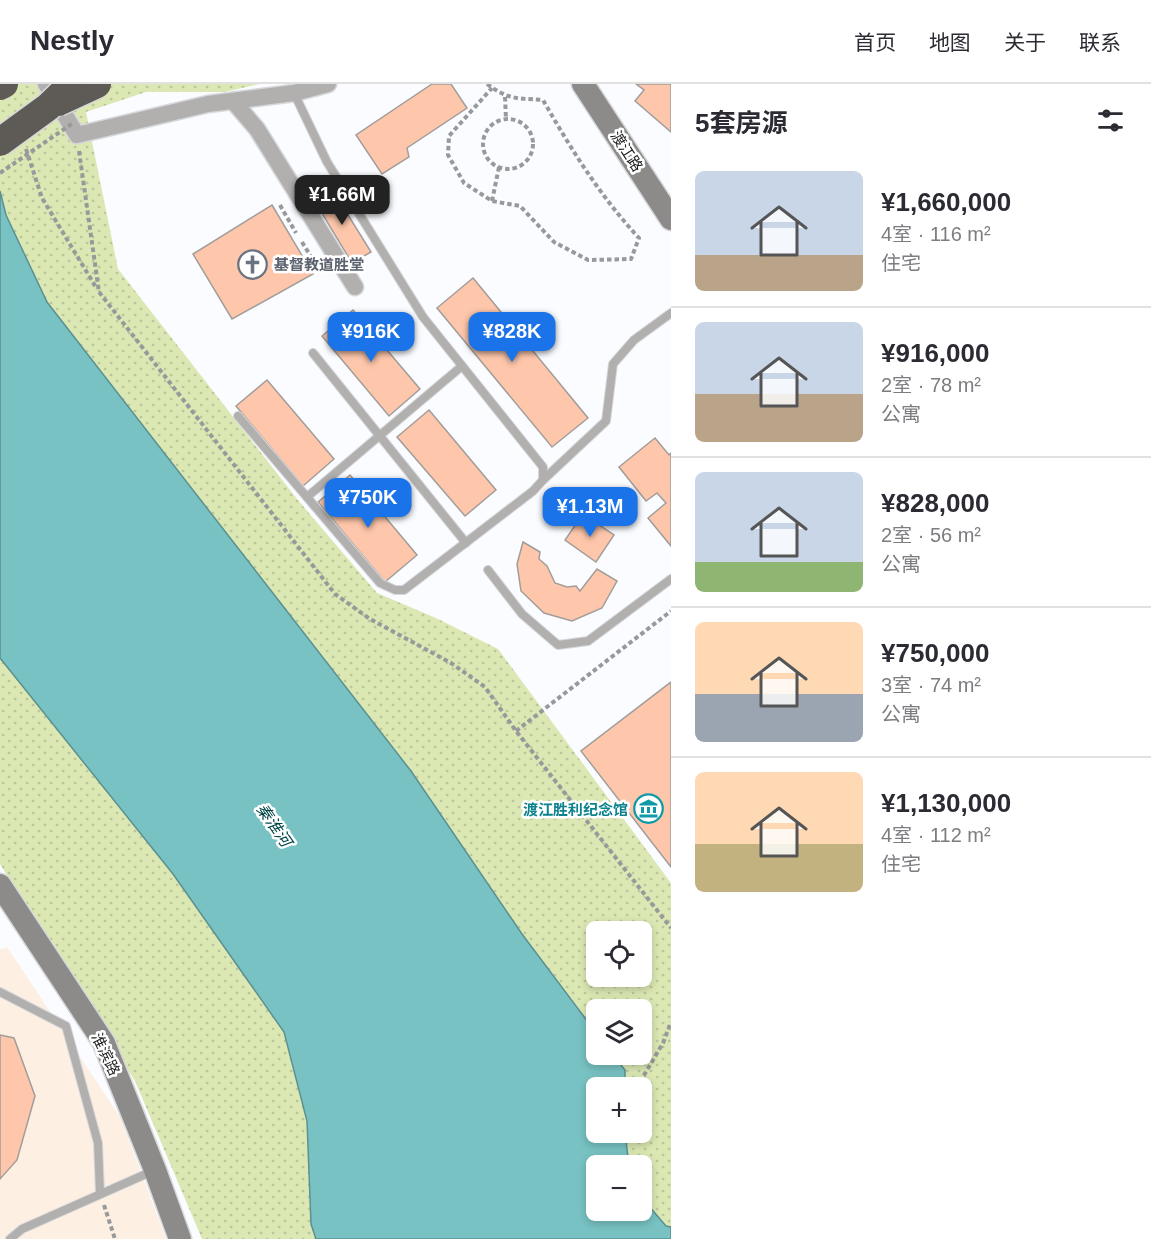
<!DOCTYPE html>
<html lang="zh">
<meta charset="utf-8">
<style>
:root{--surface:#fff;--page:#f7f7f7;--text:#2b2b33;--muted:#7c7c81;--line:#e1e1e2;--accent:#1a73e8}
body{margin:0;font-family:Helvetica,"Noto Sans SC",sans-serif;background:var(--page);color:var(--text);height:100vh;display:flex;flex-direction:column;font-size:22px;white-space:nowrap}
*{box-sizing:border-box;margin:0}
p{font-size:20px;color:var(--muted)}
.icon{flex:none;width:33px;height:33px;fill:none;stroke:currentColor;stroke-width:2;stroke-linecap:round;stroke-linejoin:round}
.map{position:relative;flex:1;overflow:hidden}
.sheet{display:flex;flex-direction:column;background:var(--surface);width:480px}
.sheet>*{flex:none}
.buttons{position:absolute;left:586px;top:837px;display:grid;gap:12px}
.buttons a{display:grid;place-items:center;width:66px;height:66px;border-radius:9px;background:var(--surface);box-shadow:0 3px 9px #0003;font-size:30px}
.price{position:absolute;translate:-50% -51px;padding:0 14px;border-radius:12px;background:var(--accent);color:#fff;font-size:20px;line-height:39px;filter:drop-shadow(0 2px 3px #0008)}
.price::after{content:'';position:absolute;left:50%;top:36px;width:18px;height:14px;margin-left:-9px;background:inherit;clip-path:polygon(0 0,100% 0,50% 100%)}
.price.current{background:#222;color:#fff}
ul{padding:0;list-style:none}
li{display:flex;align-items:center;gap:18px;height:150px;padding:0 24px}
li+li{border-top:2px solid var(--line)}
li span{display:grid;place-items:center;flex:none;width:168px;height:120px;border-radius:9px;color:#555}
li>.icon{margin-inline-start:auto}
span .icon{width:72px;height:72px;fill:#fffc;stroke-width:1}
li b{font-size:26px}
h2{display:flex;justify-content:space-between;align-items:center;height:72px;padding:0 24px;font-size:26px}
header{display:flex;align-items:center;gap:36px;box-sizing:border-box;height:84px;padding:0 30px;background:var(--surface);border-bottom:2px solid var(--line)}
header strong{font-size:28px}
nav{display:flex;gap:33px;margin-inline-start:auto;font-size:21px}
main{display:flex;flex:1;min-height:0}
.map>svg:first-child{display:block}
.commercial{fill:#fdefe1}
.park{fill:url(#park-dots);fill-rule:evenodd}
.water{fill:#78c2c3;stroke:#5c9091;stroke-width:1.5}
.building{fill:#fec7ab;stroke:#a29d9a;stroke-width:1.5}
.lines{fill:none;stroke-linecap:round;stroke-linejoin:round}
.lane-casing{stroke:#d6d8db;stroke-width:10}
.street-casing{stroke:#d6d8db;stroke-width:19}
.secondary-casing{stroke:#d6d8db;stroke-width:25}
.path{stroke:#98999b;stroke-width:4;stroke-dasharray:4.5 3;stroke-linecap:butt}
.lane{stroke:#b1b0ae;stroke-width:8}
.street{stroke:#b1b0ae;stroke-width:16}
.secondary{stroke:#8d8b89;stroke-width:22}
.highway-bridge-casing{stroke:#d6d8db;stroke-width:31;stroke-linecap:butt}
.path-bridge{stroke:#98999b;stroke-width:4;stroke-dasharray:4.5 3;stroke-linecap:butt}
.highway-bridge{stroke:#5e5b57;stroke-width:28}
.labels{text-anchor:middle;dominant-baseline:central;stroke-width:5;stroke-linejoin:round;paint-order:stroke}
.street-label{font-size:15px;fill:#1b1c1d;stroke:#fff}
.worship-label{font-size:15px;font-weight:bold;fill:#5b616d;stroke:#fff;text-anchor:start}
.culture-label{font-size:15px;font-weight:bold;fill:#0d838f;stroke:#fff;text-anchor:end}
.water-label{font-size:16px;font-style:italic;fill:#004648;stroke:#fff}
</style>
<header>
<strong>Nestly</strong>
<nav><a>首页</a><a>地图</a><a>关于</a><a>联系</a></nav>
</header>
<main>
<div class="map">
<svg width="671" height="1155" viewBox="0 0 671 1155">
<defs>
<pattern id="park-dots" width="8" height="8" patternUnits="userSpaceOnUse" patternTransform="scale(1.5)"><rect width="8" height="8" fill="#dbe8b3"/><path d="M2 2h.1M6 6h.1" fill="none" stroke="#bbc69a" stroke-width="1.8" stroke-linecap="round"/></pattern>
</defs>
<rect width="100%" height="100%" fill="#fafcff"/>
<polygon class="commercial" points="7,863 120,1033 166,1155 0,1155 0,866"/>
<g class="park">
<path d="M0,0H259L225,8H146L86,28L118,185L297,415L377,509L436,534L498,565L671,799V1143L666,1142L642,1114V1082L629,1081L625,1049L642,1048V1004L625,1003V986L613,971L642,970V926H597V950L522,850L410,687L47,218L6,131L0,107ZM597,848H642V892H597Z"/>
<polygon points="0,574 173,790 284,948 307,1037 311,1140 316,1155 202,1155 135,997 0,780"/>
</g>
<polygon class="water" points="0,107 6,131 47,218 411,687 522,850 597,950 597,970 613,971 625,986 625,1003 597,1004 597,1048 625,1049 629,1081 597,1082 597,1126 642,1126 642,1114 666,1142 671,1143 671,1155 316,1155 311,1140 307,1037 284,948 173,790 0,574"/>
<g class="building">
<polygon points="432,0 451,0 467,24 407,64 409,73 382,90 356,51"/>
<polygon points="636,0 671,0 671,48 635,17 644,6"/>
<polygon points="332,105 371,168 352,179 314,116"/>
<polygon points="272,121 313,190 232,235 193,170"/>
<polygon points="473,194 588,334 552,363 437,224"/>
<polygon points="353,226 420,305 389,332 322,252"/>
<polygon points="267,296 334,375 303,402 236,322"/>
<polygon points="429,326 496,406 465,432 397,353"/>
<polygon points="655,354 669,371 671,369 671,462 648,434 666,419 657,409 646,417 619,383"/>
<polygon points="350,391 417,471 385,498 318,418"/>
<polygon points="583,430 614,451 596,478 565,456"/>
<polygon points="523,458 540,468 539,475 547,482 555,499 567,503 576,502 580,507 597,485 617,497 602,524 572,537 544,529 521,507 517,480"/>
<polygon points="671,598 671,783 581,667"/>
<polygon points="0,951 14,954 35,1012 17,1076 0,1095"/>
</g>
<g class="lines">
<defs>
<g id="lane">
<polyline points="313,269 466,459"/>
<polyline points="238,332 380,499 395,506 404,506 533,407 543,396 543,383 423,233 327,78 294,9"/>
<polyline points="543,396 606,337 613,280 634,256 671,229"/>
<polyline points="307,413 462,282"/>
<polyline points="488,486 522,530 558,561 588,557 671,495"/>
<polyline points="0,908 66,942 98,1059 100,1109"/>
<polyline points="10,1155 22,1145 155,1086"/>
</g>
<g id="street">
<polyline points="46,0 77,51 208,20 294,9 328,0"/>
<polyline points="233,17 257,45 355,203"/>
</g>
<g id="secondary">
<polyline points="583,0 671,135"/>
<polyline points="0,801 104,959 155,1086 180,1155"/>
</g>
</defs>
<use href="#lane" class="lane-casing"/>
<use href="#street" class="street-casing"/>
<use href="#secondary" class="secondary-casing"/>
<g class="path">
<path d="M487,0C509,16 516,14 543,16C571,65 600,112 639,154L631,175L588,176L554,158L520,122L492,117L464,99L448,71L449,52L492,4"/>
<polyline points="505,13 506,35"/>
<circle cx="508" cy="60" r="25"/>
<polyline points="26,65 42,114 97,205"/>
<polyline points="79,67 99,208 335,510 370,535 451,579 485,603 516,647 671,844"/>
<polyline points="492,117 499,83"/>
<polyline points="280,121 296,149"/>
<polyline points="302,158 319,186"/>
<polyline points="516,647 671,527"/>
<polyline points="640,998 663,959 671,938"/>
<polyline points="104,1121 115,1155"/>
</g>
<use href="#lane" class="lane"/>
<use href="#street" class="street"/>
<use href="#secondary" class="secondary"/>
<defs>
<g id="highway-bridge">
<polyline points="0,2 4,0"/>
<polyline points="58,18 97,0"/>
<polyline points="0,58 48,23 72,0"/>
</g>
</defs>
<use href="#highway-bridge" class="highway-bridge-casing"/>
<polyline class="path-bridge" points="0,89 73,39"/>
<use href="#highway-bridge" class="highway-bridge"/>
</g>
<defs>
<symbol id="church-ring" viewBox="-11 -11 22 22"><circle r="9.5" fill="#fff" stroke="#6b7280" stroke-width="1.5"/><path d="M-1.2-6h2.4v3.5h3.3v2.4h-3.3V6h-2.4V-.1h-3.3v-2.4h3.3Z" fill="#6b7280"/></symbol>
<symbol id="museum-ring" viewBox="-11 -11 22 22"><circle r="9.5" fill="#fff" stroke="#0f9aa8" stroke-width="1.5"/><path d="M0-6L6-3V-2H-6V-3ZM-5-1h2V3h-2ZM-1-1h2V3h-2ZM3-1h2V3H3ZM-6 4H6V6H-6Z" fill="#0f9aa8"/></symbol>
</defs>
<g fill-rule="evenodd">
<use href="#church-ring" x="236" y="164" width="33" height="33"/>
<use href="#museum-ring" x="632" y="708" width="33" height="33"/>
</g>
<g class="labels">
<g class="street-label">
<text transform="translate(627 67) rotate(57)">渡江路</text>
<text transform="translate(106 970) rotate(64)">淮滨路</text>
</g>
<g class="worship-label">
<text x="274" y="180">基督教道胜堂</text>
</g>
<g class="culture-label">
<text x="628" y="725">渡江胜利纪念馆</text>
</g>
<g class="water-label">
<text transform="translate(274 741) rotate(55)">秦淮河</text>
</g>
</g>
</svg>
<div class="buttons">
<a><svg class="icon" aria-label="locate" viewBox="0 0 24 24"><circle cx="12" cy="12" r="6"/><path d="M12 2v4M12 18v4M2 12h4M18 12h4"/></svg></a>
<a><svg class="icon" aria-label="layers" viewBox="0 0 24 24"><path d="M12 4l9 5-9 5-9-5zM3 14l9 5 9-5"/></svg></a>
<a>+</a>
<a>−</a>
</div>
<b class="price current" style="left:342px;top:142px">¥1.66M</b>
<b class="price" style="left:371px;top:279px">¥916K</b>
<b class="price" style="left:512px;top:279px">¥828K</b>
<b class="price" style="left:368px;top:445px">¥750K</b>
<b class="price" style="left:590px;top:454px">¥1.13M</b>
</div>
<section class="sheet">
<h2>5套房源<svg class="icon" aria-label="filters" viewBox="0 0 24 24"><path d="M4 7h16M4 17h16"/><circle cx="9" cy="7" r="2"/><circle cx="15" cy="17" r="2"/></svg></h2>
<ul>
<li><span style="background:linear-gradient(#c9d6e8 70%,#b9a48a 0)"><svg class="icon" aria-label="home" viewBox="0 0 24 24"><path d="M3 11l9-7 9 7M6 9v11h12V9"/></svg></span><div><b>¥1,660,000</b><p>4室 · 116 m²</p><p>住宅</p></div></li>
<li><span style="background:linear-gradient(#c9d6e8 60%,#b9a48a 0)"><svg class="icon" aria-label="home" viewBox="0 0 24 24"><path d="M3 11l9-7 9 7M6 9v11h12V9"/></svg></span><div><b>¥916,000</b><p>2室 · 78 m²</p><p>公寓</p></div></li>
<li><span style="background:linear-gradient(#c9d6e8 75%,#8fb573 0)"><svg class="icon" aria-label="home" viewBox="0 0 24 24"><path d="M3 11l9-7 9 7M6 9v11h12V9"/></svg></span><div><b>¥828,000</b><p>2室 · 56 m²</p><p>公寓</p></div></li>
<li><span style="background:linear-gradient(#ffd9b3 60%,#9aa5b1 0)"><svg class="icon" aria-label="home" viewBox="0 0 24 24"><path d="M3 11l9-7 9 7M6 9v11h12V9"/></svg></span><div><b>¥750,000</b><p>3室 · 74 m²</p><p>公寓</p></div></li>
<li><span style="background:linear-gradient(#ffd9b3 60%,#c2b280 0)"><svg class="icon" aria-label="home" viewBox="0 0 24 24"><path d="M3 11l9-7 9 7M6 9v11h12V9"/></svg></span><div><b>¥1,130,000</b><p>4室 · 112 m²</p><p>住宅</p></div></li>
</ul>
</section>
</main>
